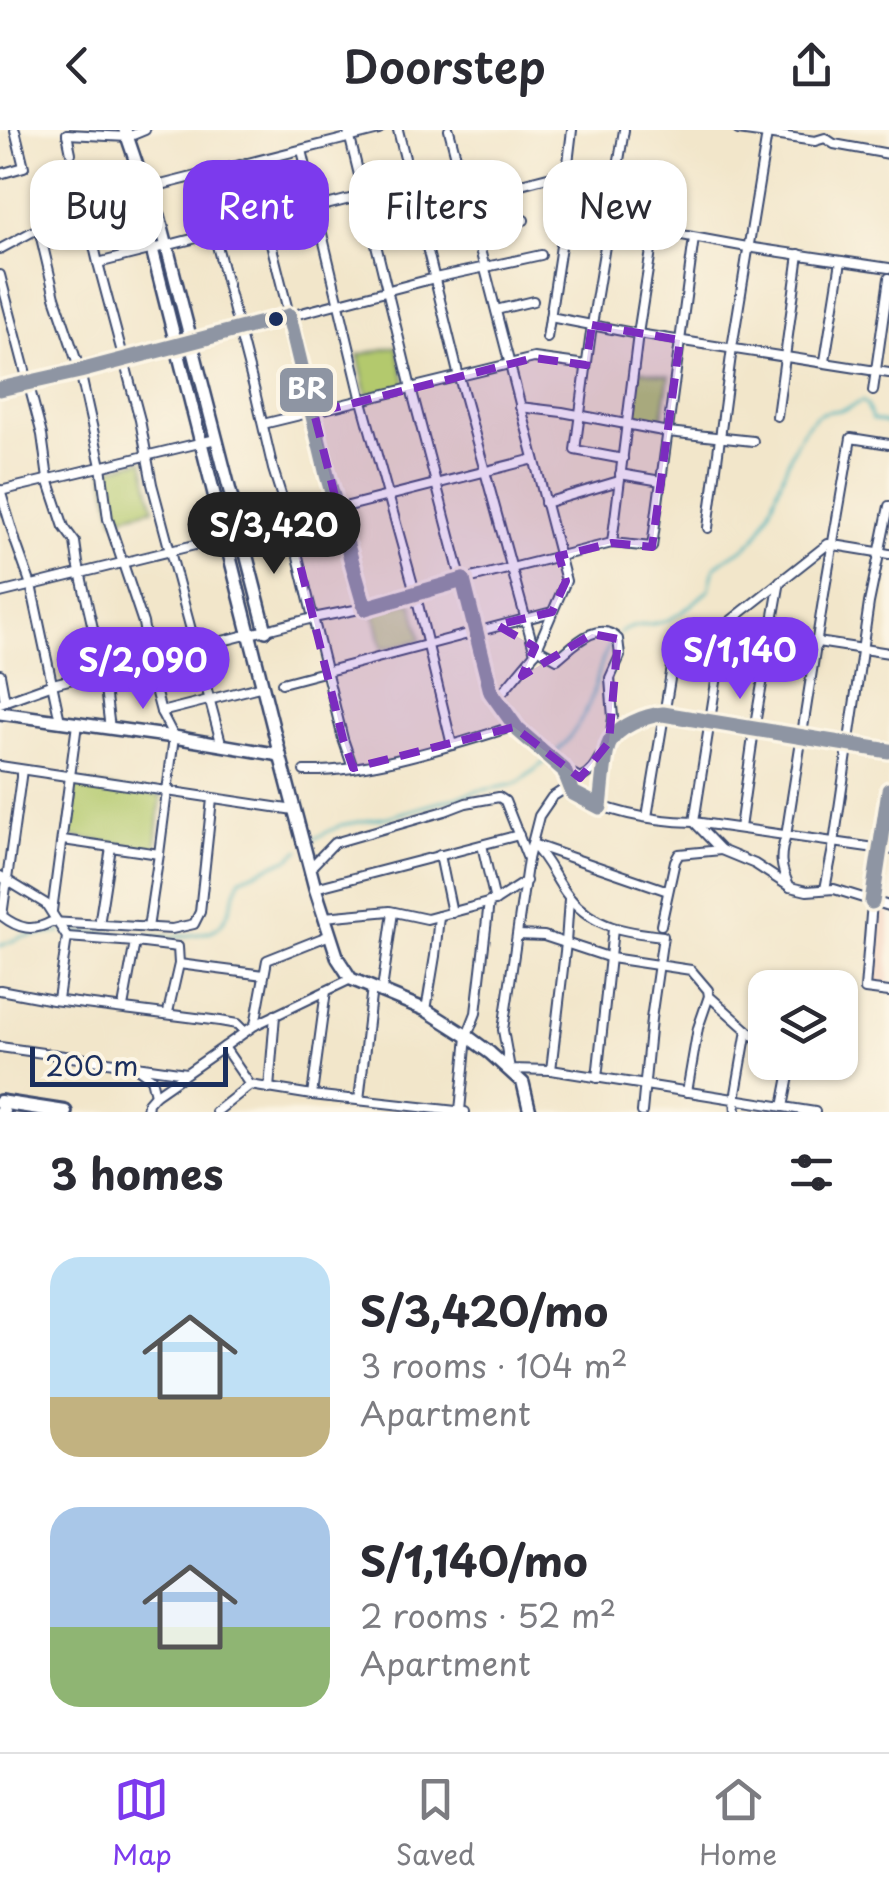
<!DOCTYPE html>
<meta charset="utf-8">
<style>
:root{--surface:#fff;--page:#f2f2f3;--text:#2b2b33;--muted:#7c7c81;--line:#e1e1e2;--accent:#7c3aed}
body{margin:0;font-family:"Playpen Sans",sans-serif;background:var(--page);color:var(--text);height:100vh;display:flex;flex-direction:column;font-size:38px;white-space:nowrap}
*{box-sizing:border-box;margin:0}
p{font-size:32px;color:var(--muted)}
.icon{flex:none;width:55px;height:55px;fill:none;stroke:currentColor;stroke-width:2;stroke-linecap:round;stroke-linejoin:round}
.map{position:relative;height:982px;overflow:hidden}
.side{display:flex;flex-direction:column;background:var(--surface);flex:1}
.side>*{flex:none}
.top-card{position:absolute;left:30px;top:30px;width:830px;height:90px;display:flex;gap:20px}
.fabs{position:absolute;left:748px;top:840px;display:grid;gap:20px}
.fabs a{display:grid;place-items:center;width:110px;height:110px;border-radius:20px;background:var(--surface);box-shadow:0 2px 8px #0004;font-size:50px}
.scale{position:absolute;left:30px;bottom:25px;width:198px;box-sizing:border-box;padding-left:10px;border:5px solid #1b2f5e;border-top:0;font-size:28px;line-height:35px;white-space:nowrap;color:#1b2f5e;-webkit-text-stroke:8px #fcf5e5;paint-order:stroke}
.price{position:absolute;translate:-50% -85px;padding:0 22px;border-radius:35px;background:var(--accent);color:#fff;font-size:32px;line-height:65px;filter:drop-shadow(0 2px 5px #0008)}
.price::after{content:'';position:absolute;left:50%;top:60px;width:30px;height:22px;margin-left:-15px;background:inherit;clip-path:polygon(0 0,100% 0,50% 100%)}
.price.selected{background:#222;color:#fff}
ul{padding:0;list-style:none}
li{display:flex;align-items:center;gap:30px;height:250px;padding:0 50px}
li span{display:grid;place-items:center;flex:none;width:280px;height:200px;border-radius:30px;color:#555}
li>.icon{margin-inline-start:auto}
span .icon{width:120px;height:120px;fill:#fffc;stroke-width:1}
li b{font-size:42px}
h2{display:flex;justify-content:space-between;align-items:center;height:120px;padding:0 50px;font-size:42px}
.pill{padding:0 35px;border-radius:30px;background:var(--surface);box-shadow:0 2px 8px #0004;font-size:35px;line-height:90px}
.pill.selected{background:var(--accent);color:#fff}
header{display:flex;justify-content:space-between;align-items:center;height:130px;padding:0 50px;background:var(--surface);font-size:45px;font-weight:600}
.tabs{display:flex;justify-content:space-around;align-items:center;height:140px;border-top:2px solid var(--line);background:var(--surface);font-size:28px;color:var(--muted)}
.tabs a{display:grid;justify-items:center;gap:5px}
.tabs .selected{color:var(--accent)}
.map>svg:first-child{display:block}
.built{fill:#f4d3c1}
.green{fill:#b3c96d;stroke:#677c66;stroke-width:2.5}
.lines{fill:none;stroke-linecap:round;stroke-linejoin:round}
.stream{stroke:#40b0bb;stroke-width:2.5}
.street-casing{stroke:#3b4a6e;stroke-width:12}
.secondary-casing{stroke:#3b4a6e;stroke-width:16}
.primary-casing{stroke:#3b4a6e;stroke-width:18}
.street{stroke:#fff;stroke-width:8}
.secondary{stroke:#fff;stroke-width:11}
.primary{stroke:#fff;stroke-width:12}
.bus-1-casing{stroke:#fcf5e5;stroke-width:22}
.bus-1{stroke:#8e95a3;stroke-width:15}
.marked{fill:#7b2cbf;fill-opacity:0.2;stroke:#7b2cbf;stroke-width:8;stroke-dasharray:20 12;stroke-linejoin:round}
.bus-dot{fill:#1b2f5e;stroke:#fcf5e5;stroke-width:4}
.line-badge{stroke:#fcf5e5;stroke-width:4}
.badge-label{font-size:28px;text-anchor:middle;font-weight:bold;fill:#fff}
</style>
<header><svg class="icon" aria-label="back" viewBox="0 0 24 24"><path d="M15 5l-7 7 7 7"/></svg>Doorstep<svg class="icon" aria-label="share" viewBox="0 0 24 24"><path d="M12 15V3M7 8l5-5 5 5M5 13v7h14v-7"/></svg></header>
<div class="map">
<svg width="889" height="982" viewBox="0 0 889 982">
<rect width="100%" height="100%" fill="#fcf5e5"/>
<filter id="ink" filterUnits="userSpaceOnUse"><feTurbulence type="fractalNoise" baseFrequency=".01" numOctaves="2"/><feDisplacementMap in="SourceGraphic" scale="20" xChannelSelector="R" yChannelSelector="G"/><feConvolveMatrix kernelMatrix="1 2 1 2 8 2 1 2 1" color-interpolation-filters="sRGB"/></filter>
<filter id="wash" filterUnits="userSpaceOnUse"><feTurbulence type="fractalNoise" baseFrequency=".0048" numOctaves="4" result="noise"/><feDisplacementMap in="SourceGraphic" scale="40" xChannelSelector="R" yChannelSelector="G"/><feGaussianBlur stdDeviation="2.25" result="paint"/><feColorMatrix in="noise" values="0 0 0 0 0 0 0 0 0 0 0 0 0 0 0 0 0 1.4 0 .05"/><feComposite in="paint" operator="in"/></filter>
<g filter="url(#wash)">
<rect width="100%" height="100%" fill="#f2e6ca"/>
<polygon class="built" points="879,780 889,783 889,856 872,853"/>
<g class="green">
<polygon points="245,39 257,87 218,96 205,49"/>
<polygon points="397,216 406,256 367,265 358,225"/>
<polygon points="639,240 669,246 661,295 633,288"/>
<polygon points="143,330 154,378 114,389 103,340"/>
<polygon points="409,472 413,475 421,510 382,519 374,481"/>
<polygon points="75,652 161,666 156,720 67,706"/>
</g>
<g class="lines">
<g class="stream">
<path d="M619,504C635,492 650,497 668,490C683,484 696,470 709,460C711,453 711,443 715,438C727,423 746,423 758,404C779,370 786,317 812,290C823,278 836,283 848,278C853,276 857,273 862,271L867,275L872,289L889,294"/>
<path d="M554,624C572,608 586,585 593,563C599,544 601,525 614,510"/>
<polyline points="310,711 341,695 388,687 478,661 511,655 519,652 546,631"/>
<path d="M69,802C101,801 196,815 218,797C232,785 232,763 241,748L290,728L300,720"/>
<polyline points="0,816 22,807 61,802"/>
</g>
</g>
</g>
<g filter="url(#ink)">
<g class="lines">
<defs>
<g id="street">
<path d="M348,0L411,258L491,562C507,596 548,631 580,648C596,641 599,625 609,612C621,597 639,587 657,584L889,621"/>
<polyline points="398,0 459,247 535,523"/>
<polyline points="449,0 566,451 535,523 495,571"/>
<polyline points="572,0 562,83 747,117 889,138"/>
<polyline points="738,0 815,11 825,8 834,14 889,24"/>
<polyline points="67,4 128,7 145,0"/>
<polyline points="67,4 71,23"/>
<polyline points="302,20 362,271 415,462 452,615"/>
<polyline points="246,33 265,90 314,283 327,345 365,478"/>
<polyline points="0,44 24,37 15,0"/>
<polyline points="199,46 255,262 273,339 289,390 343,609 353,638"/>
<polyline points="145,59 379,0"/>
<polyline points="467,68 567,42"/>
<polyline points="84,74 98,133 140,290 152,354 222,616"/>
<polyline points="39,99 55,167 80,241 101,336 108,389 143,493 153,552 161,582 174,607 159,724 63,710"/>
<polyline points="475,101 524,90"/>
<polyline points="0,119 84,74 128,64"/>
<polyline points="98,133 460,41"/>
<polyline points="0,145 42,305 48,349 64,397 75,412 78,433 103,542 110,599"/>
<polyline points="496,180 533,171"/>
<polyline points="550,187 638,204 889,243"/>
<polyline points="547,208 564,96"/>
<polyline points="825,231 841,131"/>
<polyline points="0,259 80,241 435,148 541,125"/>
<polyline points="873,261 889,148"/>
<polyline points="520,277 562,282 668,302 753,311"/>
<polyline points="777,286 799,124"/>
<polyline points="263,294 534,228 586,235"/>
<polyline points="623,329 575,320 592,195 624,0"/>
<polyline points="620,344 661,351"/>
<polyline points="0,360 16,413 31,455 60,591"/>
<polyline points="0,361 216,309"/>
<polyline points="545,373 619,351"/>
<polyline points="708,398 732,218 767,4"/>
<polyline points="242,403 534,329"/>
<polyline points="612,413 638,204 654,101"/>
<polyline points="0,463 215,410"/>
<path d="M537,518L557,529C574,515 598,489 618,509L620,526L610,548L613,588L600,677"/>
<polyline points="889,523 772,505 725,495 694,692 721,720 755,734 790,757 807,761 834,759 889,776"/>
<polyline points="0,544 5,571"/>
<polyline points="282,553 552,482"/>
<polyline points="0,573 53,554 313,488 365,478 415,462 612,413 652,417 694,108"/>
<polyline points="161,582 263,556"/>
<polyline points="0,636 294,680"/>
<path d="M22,640L2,786C19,799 33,802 51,792L172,799L194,794L200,782L212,669"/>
<path d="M304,641C370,643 452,615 515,596"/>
<path d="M569,651L573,663C609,683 653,691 694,692L889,720"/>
<polyline points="569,656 552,667 539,686 528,729 503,900 510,939 551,940 815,982"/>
<polyline points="889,660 872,772 865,859 889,862"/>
<polyline points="647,687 672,537 828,414 889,424"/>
<polyline points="740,698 754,600 780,451"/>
<path d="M532,714C549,730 555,750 569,767C594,798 626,802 663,806L651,889L642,982"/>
<polyline points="482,715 495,771"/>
<polyline points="535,715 668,761"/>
<polyline points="440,725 452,783"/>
<polyline points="310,738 334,713 445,681 466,673 499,667 505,671 528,729"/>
<polyline points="0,746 46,774 67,807 58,869"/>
<path d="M790,757C780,738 779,726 786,706L825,458L851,308L889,314"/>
<polyline points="315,758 519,705"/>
<polyline points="825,759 834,713 869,473 889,376"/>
<polyline points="52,781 77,594"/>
<polyline points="324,787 390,781 427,789 495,771 526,751"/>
<polyline points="99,795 111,717"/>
<polyline points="661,795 675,731 679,724 721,720"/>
<polyline points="148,798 159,724"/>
<polyline points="518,805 544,806 611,828 691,840 708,860 709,866 765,916"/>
<polyline points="67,807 135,812 123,877"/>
<polyline points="135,812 178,817 179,834"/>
<polyline points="0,860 53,870 220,891 237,894 245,902"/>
<polyline points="382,860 393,782"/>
<polyline points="426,880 435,826 439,786"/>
<polyline points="168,882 179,834 264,845"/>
<polyline points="255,895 267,830 330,805"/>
<polyline points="0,917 186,943"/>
<polyline points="224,917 255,895 351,849"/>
<polyline points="137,938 151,948 155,965"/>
<polyline points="551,940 566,813 569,769"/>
<polyline points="597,948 613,799"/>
<polyline points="269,959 275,885"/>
<polyline points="687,962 698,898 709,866"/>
<polyline points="312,965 326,861"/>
<polyline points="359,970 372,857"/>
<polyline points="783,977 790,941 784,932"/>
<polyline points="460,981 467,906 476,883 489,772"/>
<polyline points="147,982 148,973 155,965 224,917 250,955 312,965 465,982"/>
<polyline points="216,982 250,955"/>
<polyline points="736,982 735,969 747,900"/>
</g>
<g id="secondary">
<polyline points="125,0 145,59 159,86 266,501"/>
<polyline points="145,59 147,99 152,119 280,625 315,758 338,829 351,849 426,880 467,906 490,923 523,953 530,982"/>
<polyline points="0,583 174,607 280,625"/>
</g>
<g id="primary">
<polyline points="0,972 65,982"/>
<polyline points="0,982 3,982"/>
</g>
</defs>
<use href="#street" class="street-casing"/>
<use href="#secondary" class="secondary-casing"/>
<use href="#primary" class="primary-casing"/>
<use href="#street" class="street"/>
<use href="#secondary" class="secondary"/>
<use href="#primary" class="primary"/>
<defs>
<g id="bus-1">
<polyline points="289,186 327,345 365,478"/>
<polyline points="0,259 80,241 289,186"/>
<path d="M463,450L491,562L518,600L564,640L573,663L600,677C602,663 604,624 609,614C616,597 646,585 663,584L889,621"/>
<polyline points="365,478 463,450"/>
<polyline points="872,772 889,660"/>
</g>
</defs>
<use href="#bus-1" class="bus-1-casing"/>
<use href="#bus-1" class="bus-1"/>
</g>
</g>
<path class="marked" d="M592,195L680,210L652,417L612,413L559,426L566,451L552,482L497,495L535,517L522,546L592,504L618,509L609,612L580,648L514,597L353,638L343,609L289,390L338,378L314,283L534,228L586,235Z"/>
<circle class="bus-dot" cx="276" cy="189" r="9"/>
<rect class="line-badge" x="278" y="236" width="57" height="48" rx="10" fill="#8e95a3"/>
<g class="badge-label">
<text x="307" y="269">BR</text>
</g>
</svg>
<div class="fabs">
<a><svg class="icon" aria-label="layers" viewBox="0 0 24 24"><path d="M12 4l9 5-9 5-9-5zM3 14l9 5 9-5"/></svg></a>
</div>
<div class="scale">200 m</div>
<b class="price selected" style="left:274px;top:447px">S/3,420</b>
<b class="price" style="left:740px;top:572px">S/1,140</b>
<b class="price" style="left:143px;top:582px">S/2,090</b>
<div class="top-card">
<a class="pill">Buy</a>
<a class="pill selected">Rent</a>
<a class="pill">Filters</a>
<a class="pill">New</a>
</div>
</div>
<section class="side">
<h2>3 homes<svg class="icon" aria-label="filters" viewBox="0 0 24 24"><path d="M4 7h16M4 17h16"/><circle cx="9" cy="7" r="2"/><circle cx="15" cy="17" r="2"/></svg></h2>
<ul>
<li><span style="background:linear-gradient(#bfe0f5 70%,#c2b280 0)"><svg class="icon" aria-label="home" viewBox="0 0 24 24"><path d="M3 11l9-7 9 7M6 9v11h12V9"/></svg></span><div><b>S/3,420/mo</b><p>3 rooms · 104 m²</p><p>Apartment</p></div></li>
<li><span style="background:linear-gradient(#a9c7e8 60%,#8fb573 0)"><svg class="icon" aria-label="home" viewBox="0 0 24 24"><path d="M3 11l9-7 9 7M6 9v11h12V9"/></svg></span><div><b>S/1,140/mo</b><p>2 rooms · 52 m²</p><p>Apartment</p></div></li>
</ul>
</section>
<nav class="tabs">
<a class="selected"><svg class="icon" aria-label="map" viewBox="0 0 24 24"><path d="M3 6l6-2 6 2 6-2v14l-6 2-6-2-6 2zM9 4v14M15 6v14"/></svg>Map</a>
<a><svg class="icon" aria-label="saved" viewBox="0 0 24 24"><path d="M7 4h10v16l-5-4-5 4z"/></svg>Saved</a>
<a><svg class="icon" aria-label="home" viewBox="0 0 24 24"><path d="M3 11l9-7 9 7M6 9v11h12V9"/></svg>Home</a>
</nav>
